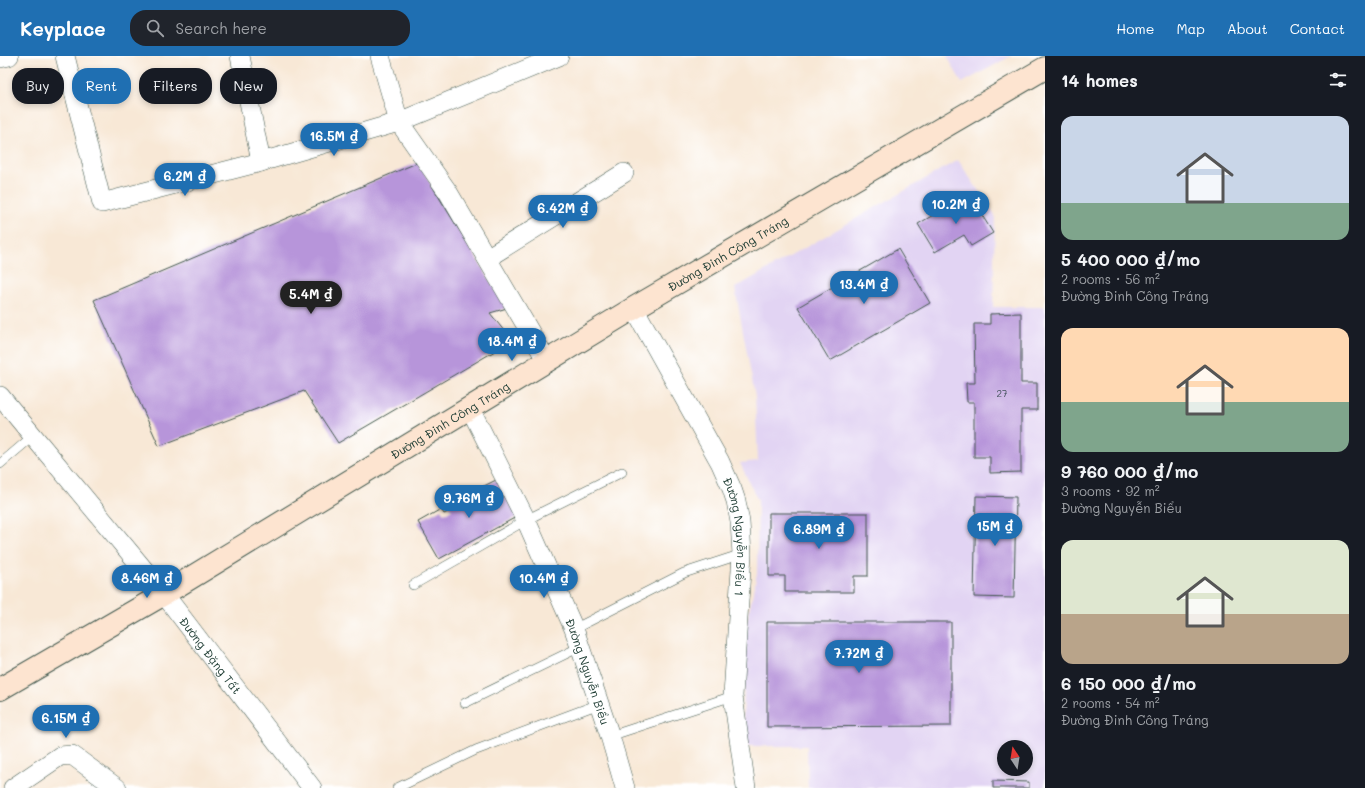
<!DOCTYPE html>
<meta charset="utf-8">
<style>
:root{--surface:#171b24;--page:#20242c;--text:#f1f3f6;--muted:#9ea1a6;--accent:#1f6fb2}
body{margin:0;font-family:Mali,sans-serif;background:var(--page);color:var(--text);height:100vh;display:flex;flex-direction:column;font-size:15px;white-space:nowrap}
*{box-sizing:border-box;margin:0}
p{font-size:13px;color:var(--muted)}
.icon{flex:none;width:22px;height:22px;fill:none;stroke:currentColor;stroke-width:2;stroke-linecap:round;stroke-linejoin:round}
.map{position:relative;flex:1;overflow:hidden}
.drawer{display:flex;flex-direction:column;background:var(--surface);width:320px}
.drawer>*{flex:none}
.banner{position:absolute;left:12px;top:12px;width:380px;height:36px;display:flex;gap:8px}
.needle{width:26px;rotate:348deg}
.buttons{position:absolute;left:997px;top:684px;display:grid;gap:8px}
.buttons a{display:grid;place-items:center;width:36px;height:36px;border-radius:50%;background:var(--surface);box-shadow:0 2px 6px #0003;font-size:20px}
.price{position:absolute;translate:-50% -34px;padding:0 9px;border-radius:14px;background:var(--accent);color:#fff;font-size:13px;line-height:26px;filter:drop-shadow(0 1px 2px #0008)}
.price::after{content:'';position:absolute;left:50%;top:24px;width:12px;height:9px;margin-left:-6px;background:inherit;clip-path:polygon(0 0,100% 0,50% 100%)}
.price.on{background:#222;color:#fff}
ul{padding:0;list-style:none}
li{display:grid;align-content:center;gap:8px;height:212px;padding:0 16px}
li span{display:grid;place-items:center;height:124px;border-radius:12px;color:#555}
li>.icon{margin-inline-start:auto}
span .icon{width:72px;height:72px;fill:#fffc;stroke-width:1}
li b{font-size:17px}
h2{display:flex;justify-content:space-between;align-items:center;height:48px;padding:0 16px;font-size:17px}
.tag{padding:0 14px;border-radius:16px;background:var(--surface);box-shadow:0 2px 6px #0003;font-size:14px;line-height:36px}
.tag.on{background:var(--accent);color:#fff}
header{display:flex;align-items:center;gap:24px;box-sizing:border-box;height:56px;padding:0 20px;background:var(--accent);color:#fff}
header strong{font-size:19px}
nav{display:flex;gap:22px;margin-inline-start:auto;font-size:14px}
.search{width:280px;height:36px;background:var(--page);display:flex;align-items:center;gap:10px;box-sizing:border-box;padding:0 14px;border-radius:16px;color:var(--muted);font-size:15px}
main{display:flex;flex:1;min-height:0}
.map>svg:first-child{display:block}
.built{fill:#e2d4f3;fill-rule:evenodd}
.building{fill:#b795da}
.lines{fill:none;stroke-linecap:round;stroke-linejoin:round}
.lane-casing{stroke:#40574c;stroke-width:10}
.street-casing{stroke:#40574c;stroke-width:20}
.secondary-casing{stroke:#40574c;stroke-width:24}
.lane{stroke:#fff;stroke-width:9}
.street{stroke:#fff;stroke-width:19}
.secondary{stroke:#fde4d0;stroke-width:22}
.labels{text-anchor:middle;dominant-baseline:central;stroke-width:3;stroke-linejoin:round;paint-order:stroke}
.number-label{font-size:10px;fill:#45535e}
.street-label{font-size:12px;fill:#1f3d34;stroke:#fff}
</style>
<header>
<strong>Keyplace</strong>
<div class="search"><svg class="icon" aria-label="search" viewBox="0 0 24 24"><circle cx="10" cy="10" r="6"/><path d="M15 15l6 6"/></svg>Search here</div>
<nav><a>Home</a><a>Map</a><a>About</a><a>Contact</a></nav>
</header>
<main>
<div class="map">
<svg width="1045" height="732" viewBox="0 0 1045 732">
<rect width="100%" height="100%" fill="#fff"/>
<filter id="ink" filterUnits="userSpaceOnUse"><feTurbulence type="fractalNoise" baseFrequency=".025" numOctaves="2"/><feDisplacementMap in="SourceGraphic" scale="8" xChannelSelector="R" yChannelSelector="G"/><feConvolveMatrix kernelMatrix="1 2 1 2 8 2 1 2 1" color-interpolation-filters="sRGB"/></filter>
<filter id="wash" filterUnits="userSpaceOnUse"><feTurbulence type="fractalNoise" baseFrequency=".012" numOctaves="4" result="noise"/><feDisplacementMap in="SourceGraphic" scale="16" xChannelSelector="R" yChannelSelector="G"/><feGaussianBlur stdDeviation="0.9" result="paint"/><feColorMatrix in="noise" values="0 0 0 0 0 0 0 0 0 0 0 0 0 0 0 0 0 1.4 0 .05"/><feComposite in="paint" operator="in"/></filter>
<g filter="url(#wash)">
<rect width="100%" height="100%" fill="#f8e8d6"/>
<g class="built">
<polygon points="947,0 1011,0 962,27"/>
<path d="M958,104L995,159L993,251H1045V732H808L807,690H747L743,666L746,570L757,517L758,445L740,407L758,405L755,340L735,232ZM1004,691H1026V713H1004Z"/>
</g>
<g id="blocks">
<g class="building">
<polygon points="419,106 432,130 507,252 490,257 512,285 338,387 304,335 159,390 94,244"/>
<polygon points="969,138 993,177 971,190 964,179 935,196 918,168"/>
<polygon points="898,193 930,247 830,305 798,251"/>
<polygon points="1021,257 1021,327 1037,327 1037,354 1021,354 1021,416 990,417 990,401 974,401 974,346 967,346 966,327 975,327 974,268 990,268 990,258"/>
<polygon points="498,423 520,459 439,503 418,466 441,453 444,458 452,454 448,449 467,439 471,445 477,441 474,435"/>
<polygon points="976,440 1016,441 1014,542 974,541"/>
<polygon points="769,457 868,457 868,520 854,520 854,536 785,536 785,520 769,520"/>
<polygon points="767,566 951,566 951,670 767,671"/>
<polygon points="993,725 1029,726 1029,732 993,732"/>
</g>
</g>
</g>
<g filter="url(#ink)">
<use href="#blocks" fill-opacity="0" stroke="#40574c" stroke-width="1"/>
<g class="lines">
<defs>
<g id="lane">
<polyline points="0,408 33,380"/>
<polyline points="413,529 526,464 622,416"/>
<polyline points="574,573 684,517 742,498"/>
<polyline points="465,647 580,591"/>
<polyline points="610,680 733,640"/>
<polyline points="397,732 476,694 599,648"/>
</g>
<g id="street">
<polyline points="65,0 102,147 261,106 399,66 559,0"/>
<polyline points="240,0 261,106"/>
<polyline points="380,0 399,66 448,136 547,305"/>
<polyline points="0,2 9,0"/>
<polyline points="487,202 624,117"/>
<path id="s1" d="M634,252L720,406L732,433L736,445L740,466L742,498L733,640L746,732"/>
<path id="s2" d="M0,340L164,538L312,732"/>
<path id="s3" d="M470,352L526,464L574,573L610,680L625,732"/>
<polyline points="13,732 60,700 72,699 117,732"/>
</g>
<g id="secondary">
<path id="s4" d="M0,633L164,538L634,252L1045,12"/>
</g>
</defs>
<use href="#lane" class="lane-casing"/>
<use href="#street" class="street-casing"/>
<use href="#secondary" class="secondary-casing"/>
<use href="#lane" class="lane"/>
<use href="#street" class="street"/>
<use href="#secondary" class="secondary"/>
</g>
</g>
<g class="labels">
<g class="number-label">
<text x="1002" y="337">27</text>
</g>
<g class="street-label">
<text stroke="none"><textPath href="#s4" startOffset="848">Đường Đinh Công Tráng</textPath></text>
<text stroke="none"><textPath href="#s4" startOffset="524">Đường Đinh Công Tráng</textPath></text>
<text stroke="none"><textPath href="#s1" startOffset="254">Đường Nguyễn Biểu 1</textPath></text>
<text stroke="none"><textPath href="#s2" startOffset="334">Đường Đặng Tất</textPath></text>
<text stroke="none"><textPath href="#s3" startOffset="289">Đường Nguyễn Biểu</textPath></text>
</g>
</g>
</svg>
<div class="buttons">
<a><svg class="needle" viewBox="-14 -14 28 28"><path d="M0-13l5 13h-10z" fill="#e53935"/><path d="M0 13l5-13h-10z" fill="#9ea1a6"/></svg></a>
</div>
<b class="price" style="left:334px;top:101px">16.5M ₫</b>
<b class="price" style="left:185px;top:141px">6.2M ₫</b>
<b class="price" style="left:956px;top:169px">10.2M ₫</b>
<b class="price" style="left:563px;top:173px">6.42M ₫</b>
<b class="price" style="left:864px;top:249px">13.4M ₫</b>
<b class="price on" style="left:311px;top:259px">5.4M ₫</b>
<b class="price" style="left:512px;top:306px">18.4M ₫</b>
<b class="price" style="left:469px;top:463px">9.76M ₫</b>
<b class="price" style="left:995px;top:491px">15M ₫</b>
<b class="price" style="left:819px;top:494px">6.89M ₫</b>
<b class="price" style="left:147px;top:543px">8.46M ₫</b>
<b class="price" style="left:544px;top:543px">10.4M ₫</b>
<b class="price" style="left:859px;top:618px">7.72M ₫</b>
<b class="price" style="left:66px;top:683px">6.15M ₫</b>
<div class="banner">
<a class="tag">Buy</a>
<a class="tag on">Rent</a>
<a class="tag">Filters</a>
<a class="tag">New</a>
</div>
</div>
<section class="drawer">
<h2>14 homes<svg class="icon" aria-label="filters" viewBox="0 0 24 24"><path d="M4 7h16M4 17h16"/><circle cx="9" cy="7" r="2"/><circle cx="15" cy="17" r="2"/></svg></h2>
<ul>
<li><span style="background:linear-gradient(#c9d6e8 70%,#7fa58c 0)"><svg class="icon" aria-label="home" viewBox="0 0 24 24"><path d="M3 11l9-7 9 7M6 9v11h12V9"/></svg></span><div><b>5 400 000 ₫/mo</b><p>2 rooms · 56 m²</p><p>Đường Đinh Công Tráng</p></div></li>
<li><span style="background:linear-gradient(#ffd9b3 60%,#7fa58c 0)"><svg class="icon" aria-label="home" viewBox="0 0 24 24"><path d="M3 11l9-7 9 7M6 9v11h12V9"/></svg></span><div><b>9 760 000 ₫/mo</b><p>3 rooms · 92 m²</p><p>Đường Nguyễn Biểu</p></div></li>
<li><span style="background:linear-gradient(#dfe7d0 60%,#b9a48a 0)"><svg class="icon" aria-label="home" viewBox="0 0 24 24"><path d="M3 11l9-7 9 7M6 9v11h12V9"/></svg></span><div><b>6 150 000 ₫/mo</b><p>2 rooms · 54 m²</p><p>Đường Đinh Công Tráng</p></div></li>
</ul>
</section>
</main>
